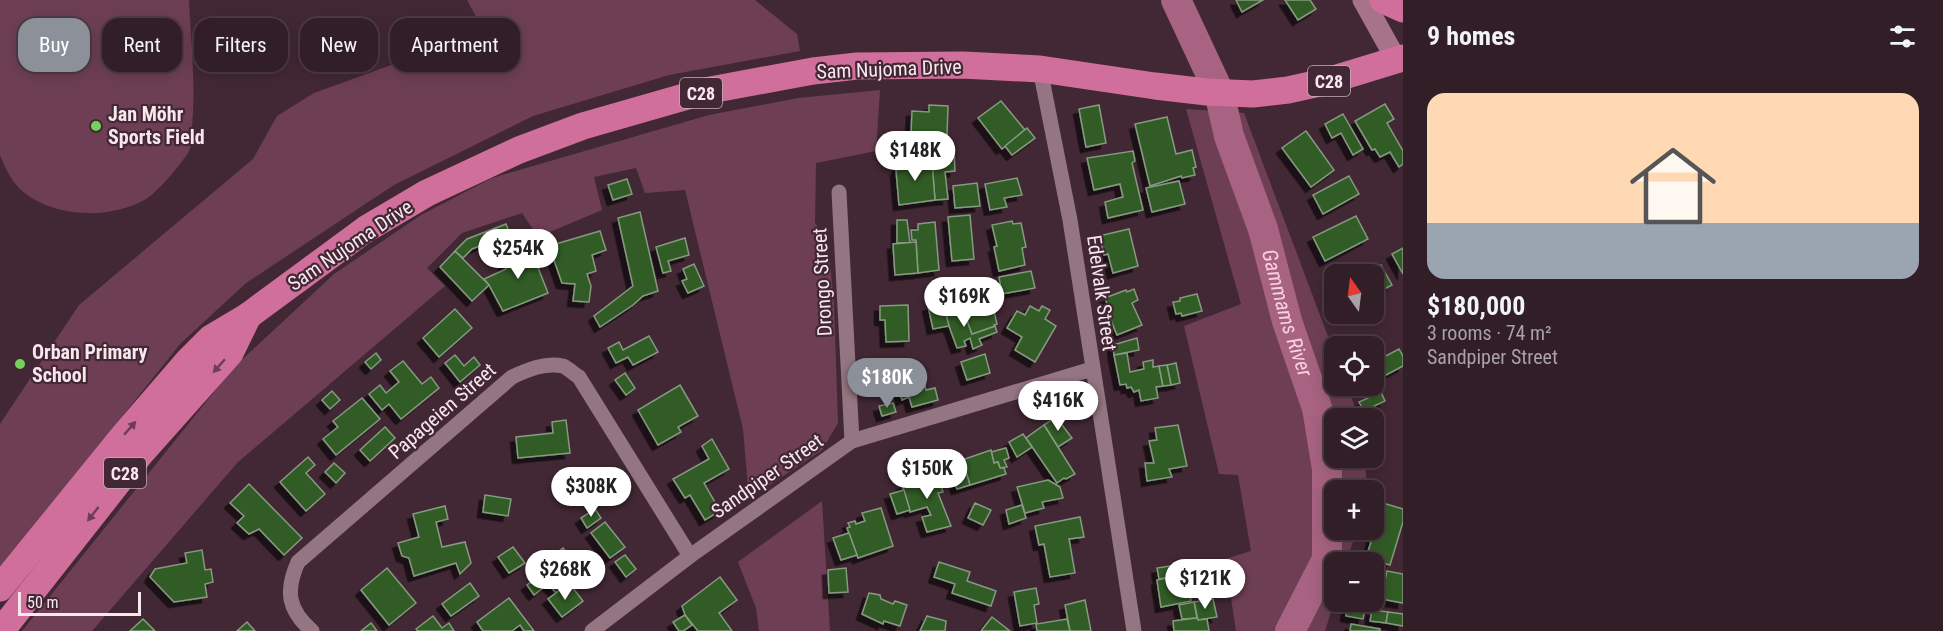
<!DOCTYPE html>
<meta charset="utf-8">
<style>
:root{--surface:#321e27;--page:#3a272f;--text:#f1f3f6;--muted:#a8a2a7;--line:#4d3c44;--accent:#8c9099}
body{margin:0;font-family:"Roboto Condensed",sans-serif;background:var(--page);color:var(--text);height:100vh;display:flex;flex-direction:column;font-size:22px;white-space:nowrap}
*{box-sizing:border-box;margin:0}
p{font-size:20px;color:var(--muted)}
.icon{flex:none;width:33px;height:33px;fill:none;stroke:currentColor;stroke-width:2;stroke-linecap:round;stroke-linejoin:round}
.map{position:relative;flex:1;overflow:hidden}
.panel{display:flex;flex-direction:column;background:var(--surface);width:540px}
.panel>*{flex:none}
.top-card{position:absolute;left:18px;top:18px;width:570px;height:54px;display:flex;gap:12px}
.needle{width:39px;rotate:346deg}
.buttons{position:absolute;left:1324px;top:264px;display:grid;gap:12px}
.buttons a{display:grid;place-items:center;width:60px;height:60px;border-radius:12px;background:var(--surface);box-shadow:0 3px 15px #0003,0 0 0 2px var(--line);font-size:30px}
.scale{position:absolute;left:18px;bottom:15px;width:123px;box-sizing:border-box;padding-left:6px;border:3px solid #f9e7ee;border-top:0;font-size:16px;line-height:21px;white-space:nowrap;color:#f9e7ee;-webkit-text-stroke:4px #422834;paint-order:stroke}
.price{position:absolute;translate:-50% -51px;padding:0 14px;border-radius:21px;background:#fff;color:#222;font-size:20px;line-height:39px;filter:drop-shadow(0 2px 3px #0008)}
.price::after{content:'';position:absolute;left:50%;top:36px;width:18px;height:14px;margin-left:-9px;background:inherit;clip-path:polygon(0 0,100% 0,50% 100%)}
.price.active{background:var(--accent);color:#fff}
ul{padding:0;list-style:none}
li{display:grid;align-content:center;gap:12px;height:318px;padding:0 24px}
li span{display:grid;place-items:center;height:186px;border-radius:18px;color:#555}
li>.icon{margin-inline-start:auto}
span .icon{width:108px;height:108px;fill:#fffc;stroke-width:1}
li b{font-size:26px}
h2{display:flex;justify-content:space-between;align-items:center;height:72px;padding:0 24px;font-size:26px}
.tag{padding:0 21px;border-radius:18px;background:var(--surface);box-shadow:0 3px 15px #0003,0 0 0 2px var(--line);font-size:21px;line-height:54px}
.tag.active{background:var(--accent);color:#fff}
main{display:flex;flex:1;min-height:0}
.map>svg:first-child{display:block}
.green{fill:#6e3f54}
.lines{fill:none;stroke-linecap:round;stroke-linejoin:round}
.river{stroke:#a76381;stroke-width:30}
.building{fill:#305b26;stroke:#869a81;stroke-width:1.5;filter:url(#shadow)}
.street{stroke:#947582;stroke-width:15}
.secondary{stroke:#a6738a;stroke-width:21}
.highway{stroke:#d06f9c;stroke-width:27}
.oneway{fill:#6d3d53}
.poi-dot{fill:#73d25c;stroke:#422834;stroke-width:2}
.labels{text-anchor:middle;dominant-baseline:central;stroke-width:4.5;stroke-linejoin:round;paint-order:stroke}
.shield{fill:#422834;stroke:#c2aeb6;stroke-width:1.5}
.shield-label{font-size:18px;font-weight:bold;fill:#f9e7ee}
.street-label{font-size:20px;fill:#f9e7ee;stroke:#422834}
.poi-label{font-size:20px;font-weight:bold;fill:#f9e7ee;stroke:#422834;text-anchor:start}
.water-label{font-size:21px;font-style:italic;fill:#f9d1e1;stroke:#422834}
</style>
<main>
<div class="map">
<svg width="1403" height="631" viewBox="0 0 1403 631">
<defs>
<filter id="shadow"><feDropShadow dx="-5.5" dy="5.5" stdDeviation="0" flood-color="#0009"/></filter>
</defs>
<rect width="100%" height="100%" fill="#422834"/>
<g class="green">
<path d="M0,0H189C191,43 196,86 192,128C191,135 192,145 189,151C182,163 159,191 146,199C110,220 53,218 21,190C11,180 5,168 0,155Z"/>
<polygon points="467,0 755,0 797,34 800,51 669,75 533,116 394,185 246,283 181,343 0,569 0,424 79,305 253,159 277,116 314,93 474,35 481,26"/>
<polygon points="880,90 876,151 816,163 815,222 829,254 834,303 838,423 822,450 749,499 743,429 685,190 645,193 636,168 594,177 602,210 538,237 522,213 462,233 427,268 445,286 238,462 92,631 22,631 234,367 334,274 421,215 492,178 709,115 798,98"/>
<polygon points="1186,109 1244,113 1335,355 1335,386 1347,386 1359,418 1335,418 1335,458 1365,458 1367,490 1335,490 1335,530 1357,530 1346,562 1335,562 1335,599 1325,631 1236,631 1225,559 1251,551 1238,475 1219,474 1184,326 1241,304"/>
<polygon points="822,501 830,631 759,631 756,608 738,562"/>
</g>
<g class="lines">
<path class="river" id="s1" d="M1176,0L1219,92L1229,136L1263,229L1287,321L1317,408L1327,469V559L1290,631"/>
</g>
<g class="building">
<polygon points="1236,0 1263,0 1242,12"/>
<polygon points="1285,0 1310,0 1316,9 1298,20"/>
<polygon points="1001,101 1025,130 1002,149 978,118"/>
<polygon points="1385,104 1394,119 1387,123 1403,151 1403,164 1399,167 1390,152 1380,157 1375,149 1372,150 1355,121"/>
<polygon points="929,105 948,106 947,135 911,135 912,111 929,112"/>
<polygon points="1099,105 1106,143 1086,147 1079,109"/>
<polygon points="1343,114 1363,149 1353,155 1341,133 1332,138 1325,124"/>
<polygon points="1167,117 1176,154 1192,150 1196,167 1193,168 1195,175 1182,178 1181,176 1150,186 1135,124"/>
<polygon points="1027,128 1035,138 1012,155 1005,146"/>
<polygon points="1306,131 1334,170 1311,187 1282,148"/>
<polygon points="911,135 929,135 928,151 888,150 888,139 911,140"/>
<polygon points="954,150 955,171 945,172 948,199 935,200 931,152"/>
<polygon points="1133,151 1135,161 1132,163 1143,210 1108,218 1105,202 1123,197 1120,184 1094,190 1087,158"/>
<polygon points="915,160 915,162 932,161 935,200 899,205 896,170 898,170 898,166 904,165 904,161"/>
<polygon points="1349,176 1359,194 1323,214 1313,195"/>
<polygon points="1017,178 1022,195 1004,198 1007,207 990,210 985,184"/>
<polygon points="627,179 632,194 613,200 608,185"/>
<polygon points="1179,181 1185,204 1152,212 1146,188"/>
<polygon points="977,183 980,206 955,208 953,186"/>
<polygon points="640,212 658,291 643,296 633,305 600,327 594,316 633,286 618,218"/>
<polygon points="970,215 974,259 952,261 948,217"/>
<polygon points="1356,216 1368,239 1325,261 1313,237"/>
<polygon points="897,220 907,220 910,243 897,243"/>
<polygon points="1012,221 1013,224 1021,223 1026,247 1022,248 1025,265 999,271 994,247 997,246 992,225"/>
<polygon points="935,222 939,270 918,273 916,240 912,240 911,230 918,230 918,224"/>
<polygon points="506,224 510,234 472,249 463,258 455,251 467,239"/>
<polygon points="1129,229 1138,266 1113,273 1108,254 1104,255 1099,236"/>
<polygon points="600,231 606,250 592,255 596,271 587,274 591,286 589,302 573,301 575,284 562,283 549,246"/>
<polygon points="685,238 689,255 668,261 671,271 663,273 656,247"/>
<polygon points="916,242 918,273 895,275 893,244"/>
<polygon points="530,247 548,293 503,311 489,285 484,279 506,269 502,258"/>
<polygon points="1403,248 1403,274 1392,254"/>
<polygon points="455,251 489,285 472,301 440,267"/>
<polygon points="694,264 704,286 688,293 682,281 687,279 683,269"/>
<polygon points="1381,265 1392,285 1375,294 1374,274 1365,274"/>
<polygon points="1031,271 1035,288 1002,294 999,277"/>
<polygon points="1134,289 1138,300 1132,303 1142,325 1117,335 1107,311 1109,309 1105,298 1126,290 1127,292"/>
<polygon points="1197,294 1202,311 1182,316 1181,313 1176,314 1173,302 1180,301 1180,298"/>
<polygon points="957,298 961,313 964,312 972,334 995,326 997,332 979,339 982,345 973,349 970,338 964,341 966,346 957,348 949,326 946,316 949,315 948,311 951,309 950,300"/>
<polygon points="941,303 943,314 946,314 949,326 933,329 928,306"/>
<polygon points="992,303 997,324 994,325 995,326 972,334 964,312 965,310"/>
<polygon points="908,305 909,341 886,342 885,320 880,320 880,306"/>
<polygon points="1030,306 1039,311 1042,306 1050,310 1045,319 1056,326 1035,362 1015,350 1022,337 1007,328 1017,311 1025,315"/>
<polygon points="455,309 472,328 439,357 423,338"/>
<polygon points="649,336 658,352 633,365 628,357 616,363 608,348 619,342 623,350"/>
<polygon points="1137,338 1139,350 1114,355 1113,345"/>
<polygon points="1399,349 1403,356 1403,366 1386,375 1378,360"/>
<polygon points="376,353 381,360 371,369 365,362"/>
<polygon points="1127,353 1130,372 1144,369 1143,362 1153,360 1153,367 1159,366 1163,386 1156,387 1158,398 1141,401 1139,390 1134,392 1131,387 1127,388 1126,384 1120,385 1114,355"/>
<polygon points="985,354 990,373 967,380 961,362"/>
<polygon points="455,355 464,366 474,357 480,365 460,382 445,363"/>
<polygon points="403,361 422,384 431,377 439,388 401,419 389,404 382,410 369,394 380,385 386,393 399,382 390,371"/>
<polygon points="1176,363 1180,383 1171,385 1167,365"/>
<polygon points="1167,365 1171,385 1163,386 1159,366"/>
<polygon points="920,367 926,390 935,388 938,400 912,407 909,397 902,400 894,372 905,369 906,373"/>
<polygon points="625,373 635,388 626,395 615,380"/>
<polygon points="680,385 698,416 678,427 681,432 658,445 638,410"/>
<polygon points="332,391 340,400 330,409 322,400"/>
<polygon points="1381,392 1385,401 1364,411 1359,402"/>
<polygon points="362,398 380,419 336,455 323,439 338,427 333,421"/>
<polygon points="893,403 896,412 882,416 879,406"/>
<polygon points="1056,417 1072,438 1058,447 1044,425"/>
<polygon points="566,420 570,453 518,458 516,437 553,433 552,422"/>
<polygon points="1044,425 1075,474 1066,479 1064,478 1057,483 1026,438"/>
<polygon points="1178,425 1187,466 1169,469 1172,477 1147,481 1145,463 1154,463 1149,441 1157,440 1155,428"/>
<polygon points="385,427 395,438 370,461 360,450"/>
<polygon points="1023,434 1032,447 1017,457 1009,442"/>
<polygon points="712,439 729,469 704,483 720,511 705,520 690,495 685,498 673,479 709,459 702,446"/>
<polygon points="1006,448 1009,458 1004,460 1007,467 1000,468 998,462 994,463 991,452"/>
<polygon points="991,450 994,463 998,462 1000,468 1004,468 1006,474 970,485 962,460"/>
<polygon points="961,455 970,485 957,489 948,459"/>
<polygon points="308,457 315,465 306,473 325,494 306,511 280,482"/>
<polygon points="334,463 345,473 336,483 325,472"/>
<polygon points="936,470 943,492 938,493 951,526 927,532 922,517 931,515 927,507 910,512 902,485 914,481 913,477"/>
<polygon points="1048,480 1060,487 1063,498 1042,502 1044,508 1025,513 1017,487"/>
<polygon points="249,484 302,538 284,555 259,529 249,534 237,523 244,516 230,503"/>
<polygon points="904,490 910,510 897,514 890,494"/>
<polygon points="485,495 511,499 508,516 483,512"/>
<polygon points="975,503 991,510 983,525 968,518"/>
<polygon points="1383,503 1403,509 1403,522 1390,565 1366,558"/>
<polygon points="1022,505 1026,518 1009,524 1006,510"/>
<polygon points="445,506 448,519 436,522 442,547 465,542 471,563 460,574 456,563 414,576 409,558 402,556 398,543 419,537 413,514"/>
<polygon points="881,508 893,546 858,558 847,528 850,527 848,523 855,521 856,524 865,521 862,513"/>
<polygon points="595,509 601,518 587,528 581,518"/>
<polygon points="1080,517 1084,537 1069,539 1075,573 1050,577 1044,544 1039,545 1035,526"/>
<polygon points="605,522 625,547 610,558 591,533"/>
<polygon points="849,533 857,555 841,560 833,538"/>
<polygon points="513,547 525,563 509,573 498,557"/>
<polygon points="563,548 575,564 559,577 564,587 556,593 548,584 534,595 527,585 539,576 534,570"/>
<polygon points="202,550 205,570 211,569 213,582 205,584 207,597 174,602 150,577 155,569 187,563 185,553"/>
<polygon points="625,555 636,569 626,577 615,562"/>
<polygon points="939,562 970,572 967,581 996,591 991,606 952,593 955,584 934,577"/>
<polygon points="1182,564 1186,574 1159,579 1157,568"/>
<polygon points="387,568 416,603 389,625 361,590"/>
<polygon points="846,568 848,592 829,593 828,570"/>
<polygon points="1387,571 1403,574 1403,603 1381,599"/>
<polygon points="1186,574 1191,601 1161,607 1157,580"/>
<polygon points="720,577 737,600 719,613 732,631 698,631 685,615 682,606"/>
<polygon points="470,583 479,596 451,616 442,604"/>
<polygon points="564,587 568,592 573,588 583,601 562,617 548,599"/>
<polygon points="1036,588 1039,604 1034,605 1037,623 1020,626 1014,592"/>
<polygon points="869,593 880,595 881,599 893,604 895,601 907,605 900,626 884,621 883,624 862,614"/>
<polygon points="509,598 534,631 524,631 520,625 512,631 483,631 477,622"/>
<polygon points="1213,599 1217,617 1198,620 1194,602"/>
<polygon points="1085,600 1091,631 1070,631 1065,605"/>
<polygon points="1194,602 1197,618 1182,619 1179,605"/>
<polygon points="1348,602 1366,603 1363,619 1346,616"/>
<polygon points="1372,610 1388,612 1386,623 1370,621"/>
<polygon points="1388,612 1403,614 1403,626 1386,623"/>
<polygon points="685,615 692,625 683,631 679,631 673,622"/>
<polygon points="433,616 442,628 449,623 454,631 418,631 416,629"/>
<polygon points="927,616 946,621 945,631 920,631"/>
<polygon points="992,617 1010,631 981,631"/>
<polygon points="1197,618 1198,620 1207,619 1209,631 1174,631 1173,621"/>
<polygon points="143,619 155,631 130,631"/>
<polygon points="1067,619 1070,631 1037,631 1036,624"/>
<polygon points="247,622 255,631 237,631"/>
<polygon points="371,623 377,631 361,631"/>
<polygon points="1351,624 1380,629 1380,631 1350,631"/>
</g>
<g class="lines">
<g class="street">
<polyline points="1040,69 1070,220 1134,631"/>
<polyline points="839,192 852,441"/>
<path d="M312,631C288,610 285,591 298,562L512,377C527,370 545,362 563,366C568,368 574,374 579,377L690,556"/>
<polyline points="592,631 690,556 852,441 1092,369"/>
</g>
<polyline class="secondary" points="1363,0 1397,61"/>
<g class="highway">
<polyline points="1383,0 1403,9"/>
<polyline points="0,588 125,434 188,361 211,338 248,316 366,229 427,193 519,150 583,126 705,91 813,71 857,66 963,65 1040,69 1155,86 1207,92 1253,94 1288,90 1324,82 1403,58"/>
<polyline points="1,631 141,453 230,353 248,316"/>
</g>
</g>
<defs><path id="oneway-solid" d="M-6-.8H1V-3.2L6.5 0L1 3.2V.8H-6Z" transform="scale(1.5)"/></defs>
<g class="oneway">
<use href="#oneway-solid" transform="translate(219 366) rotate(131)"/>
<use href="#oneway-solid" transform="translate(130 428) rotate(-49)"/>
<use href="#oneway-solid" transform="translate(93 514) rotate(128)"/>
</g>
<g class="poi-dot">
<circle cx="96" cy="126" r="6"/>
<circle cx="20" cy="364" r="6"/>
</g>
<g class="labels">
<g class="shield">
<rect x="1308" y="66" width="42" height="30" rx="4.5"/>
<rect x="680" y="78" width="42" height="30" rx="4.5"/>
<rect x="104" y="458" width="42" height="30" rx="4.5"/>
</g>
<g class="shield-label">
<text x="1329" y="81">C28</text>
<text x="701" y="93">C28</text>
<text x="125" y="473">C28</text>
</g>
<g class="street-label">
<text transform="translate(889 69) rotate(-2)">Sam Nujoma Drive</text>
<text transform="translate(350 245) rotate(-34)">Sam Nujoma Drive</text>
<text transform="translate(822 282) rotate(-93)">Drongo Street</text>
<text transform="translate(1102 293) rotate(82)">Edelvalk Street</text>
<text transform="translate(442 411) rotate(-41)">Papageien Street</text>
<text transform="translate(767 476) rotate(-35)">Sandpiper Street</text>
</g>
<g class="poi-label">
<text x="108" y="114">Jan Möhr<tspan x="108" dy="23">Sports Field</tspan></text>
<text x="32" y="352">Orban Primary<tspan x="32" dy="23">School</tspan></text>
</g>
<g class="water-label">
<text stroke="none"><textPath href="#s1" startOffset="333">Gammams River</textPath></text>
</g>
</g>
</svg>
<div class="buttons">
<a><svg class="needle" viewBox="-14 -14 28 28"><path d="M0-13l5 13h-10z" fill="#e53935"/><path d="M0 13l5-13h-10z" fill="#a8a2a7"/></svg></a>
<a><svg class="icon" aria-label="locate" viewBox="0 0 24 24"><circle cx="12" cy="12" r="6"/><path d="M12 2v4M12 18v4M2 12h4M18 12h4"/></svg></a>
<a><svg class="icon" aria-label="layers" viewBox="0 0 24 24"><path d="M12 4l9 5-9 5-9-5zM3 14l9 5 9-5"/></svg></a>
<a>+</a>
<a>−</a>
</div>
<div class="scale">50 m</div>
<b class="price" style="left:915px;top:182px">$148K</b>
<b class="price" style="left:518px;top:280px">$254K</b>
<b class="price" style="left:964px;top:328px">$169K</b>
<b class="price active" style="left:887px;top:409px">$180K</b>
<b class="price" style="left:1058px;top:432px">$416K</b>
<b class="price" style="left:927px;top:500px">$150K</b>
<b class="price" style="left:591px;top:518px">$308K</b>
<b class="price" style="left:565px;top:601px">$268K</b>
<b class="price" style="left:1205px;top:610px">$121K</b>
<div class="top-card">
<a class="tag active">Buy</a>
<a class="tag">Rent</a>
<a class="tag">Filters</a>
<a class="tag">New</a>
<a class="tag">Apartment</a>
</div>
</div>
<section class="panel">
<h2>9 homes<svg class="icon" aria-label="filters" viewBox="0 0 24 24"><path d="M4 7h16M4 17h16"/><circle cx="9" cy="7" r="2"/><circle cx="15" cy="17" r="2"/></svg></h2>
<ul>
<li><span style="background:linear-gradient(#ffd9b3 70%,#9aa5b1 0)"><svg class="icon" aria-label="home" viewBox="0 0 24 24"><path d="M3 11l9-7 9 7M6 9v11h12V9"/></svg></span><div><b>$180,000</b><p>3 rooms · 74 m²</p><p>Sandpiper Street</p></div></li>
</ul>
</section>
</main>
